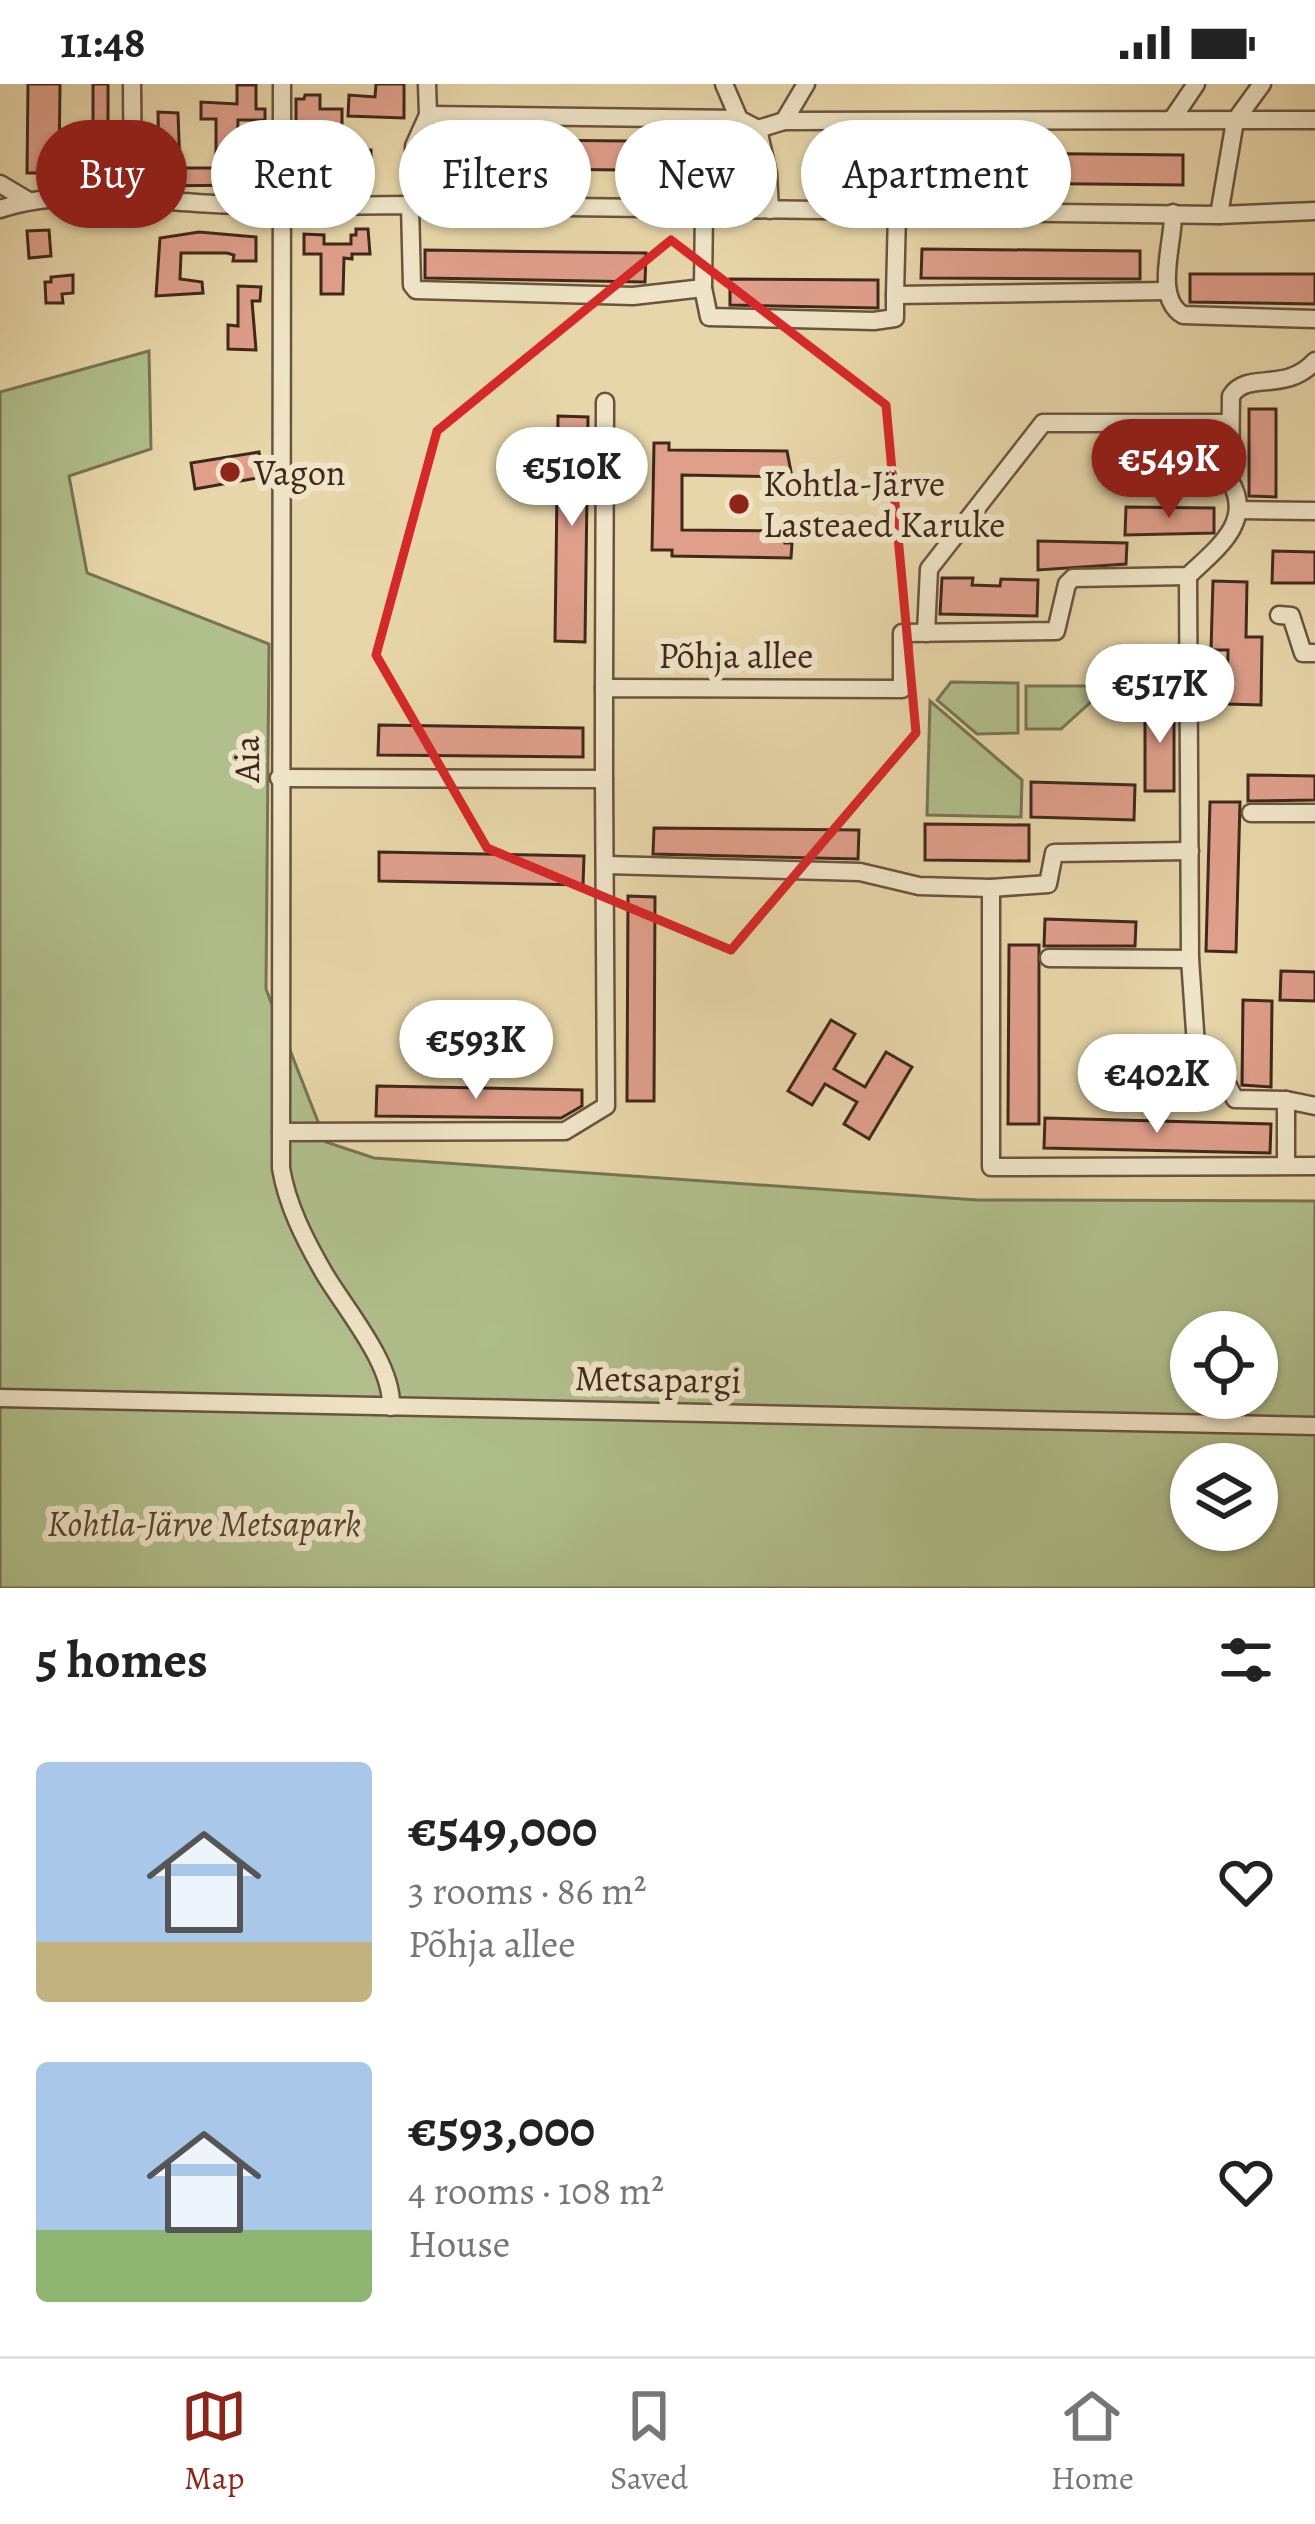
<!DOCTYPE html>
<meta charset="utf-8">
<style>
:root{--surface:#fff;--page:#f6f6f6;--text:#222;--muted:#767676;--line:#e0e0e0;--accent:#8f2418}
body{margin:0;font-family:Alegreya,serif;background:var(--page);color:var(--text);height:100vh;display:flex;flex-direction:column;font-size:45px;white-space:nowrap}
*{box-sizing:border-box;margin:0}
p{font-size:39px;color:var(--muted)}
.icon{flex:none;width:66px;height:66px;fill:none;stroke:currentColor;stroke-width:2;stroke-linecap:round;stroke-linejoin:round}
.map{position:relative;height:1504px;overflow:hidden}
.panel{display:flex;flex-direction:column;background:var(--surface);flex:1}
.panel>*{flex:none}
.top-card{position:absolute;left:36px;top:36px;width:1245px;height:108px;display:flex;gap:24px}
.controls{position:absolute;left:1170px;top:1227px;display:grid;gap:24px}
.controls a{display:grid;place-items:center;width:108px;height:108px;border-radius:50%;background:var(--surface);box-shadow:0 3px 9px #0004;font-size:60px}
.price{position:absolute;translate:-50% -102px;padding:0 27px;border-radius:42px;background:#fff;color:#222;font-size:39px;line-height:78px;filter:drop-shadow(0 3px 6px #0008)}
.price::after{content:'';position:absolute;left:50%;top:72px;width:36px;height:27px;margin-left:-18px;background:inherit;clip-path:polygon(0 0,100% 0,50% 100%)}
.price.selected{background:var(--accent);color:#fff}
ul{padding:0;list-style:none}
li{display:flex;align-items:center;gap:36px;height:300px;padding:0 36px}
li span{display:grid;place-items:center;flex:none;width:336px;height:240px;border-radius:12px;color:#555}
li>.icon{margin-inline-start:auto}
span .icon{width:144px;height:144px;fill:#fffc;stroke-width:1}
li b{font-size:51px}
h2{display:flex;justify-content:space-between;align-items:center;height:144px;padding:0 36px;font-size:51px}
.tag{padding:0 42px;border-radius:54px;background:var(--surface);box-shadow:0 3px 9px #0004;font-size:42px;line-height:108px}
.tag.selected{background:var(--accent);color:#fff}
.status{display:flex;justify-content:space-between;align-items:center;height:84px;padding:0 60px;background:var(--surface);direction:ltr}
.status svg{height:33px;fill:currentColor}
.menu{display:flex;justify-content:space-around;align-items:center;height:168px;border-top:3px solid var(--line);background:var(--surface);font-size:33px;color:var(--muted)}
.menu a{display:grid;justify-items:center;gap:6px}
.menu .selected{color:var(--accent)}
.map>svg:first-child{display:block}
.green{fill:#b0bf8c;stroke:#787453;stroke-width:3;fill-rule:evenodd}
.building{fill:#df9f8b;stroke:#40281a;stroke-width:3}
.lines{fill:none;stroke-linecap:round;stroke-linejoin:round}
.minor-casing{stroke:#6a543e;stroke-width:21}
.minor{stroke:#efe4c7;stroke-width:16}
.marked{fill:none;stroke:#d62828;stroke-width:9;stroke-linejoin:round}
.poi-dot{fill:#8f2418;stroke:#efe4c7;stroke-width:4.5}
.labels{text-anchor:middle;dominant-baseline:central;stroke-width:12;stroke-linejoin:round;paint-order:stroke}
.poi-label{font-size:36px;fill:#40281a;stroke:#efe4c7;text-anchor:start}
.street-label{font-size:36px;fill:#40281a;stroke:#efe4c7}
.park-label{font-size:36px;font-style:italic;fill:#564631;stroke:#efe4c7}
</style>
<div class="status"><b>11:48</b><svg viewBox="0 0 49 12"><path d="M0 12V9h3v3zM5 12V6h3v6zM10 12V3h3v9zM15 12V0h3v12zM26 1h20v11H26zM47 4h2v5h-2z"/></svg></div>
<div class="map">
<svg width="1315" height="1504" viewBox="0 0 1315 1504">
<rect width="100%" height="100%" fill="#e7d6a9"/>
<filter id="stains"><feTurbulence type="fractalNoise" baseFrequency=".00167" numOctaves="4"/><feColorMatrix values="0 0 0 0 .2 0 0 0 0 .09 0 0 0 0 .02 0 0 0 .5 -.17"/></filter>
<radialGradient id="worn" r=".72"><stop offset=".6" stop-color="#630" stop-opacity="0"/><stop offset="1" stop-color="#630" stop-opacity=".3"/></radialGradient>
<g class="green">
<path d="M149,267L151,365L69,392L87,489L269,560L266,905L326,1058L374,1074L977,1116L1315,1117V1504H0V308ZM1191,1248H1257V1314H1191ZM1191,1380H1257V1446H1191Z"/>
<polygon points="951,598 1018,599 1018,649 977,650 937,616"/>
<polygon points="1026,602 1091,602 1093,616 1061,645 1026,645"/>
<polygon points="930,617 1022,696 1021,733 927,731"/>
</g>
<g class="building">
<polygon points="28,0 60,0 59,89 27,89"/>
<rect x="93" y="0" width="15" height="90"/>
<polygon points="376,0 404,0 404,34 348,32 349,11 375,13"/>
<polygon points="237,1 256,1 256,25 265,25 265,36 238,36 237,79 256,79 255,101 148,102 149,84 159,85 158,28 178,29 180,84 216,84 216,35 201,35 201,18 237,20"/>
<polygon points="305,11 320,11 320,25 342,25 342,51 296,50 296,15 304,15"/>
<polygon points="431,55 720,58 720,87 427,84"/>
<polygon points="334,66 371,66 371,81 365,81 365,102 306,99 307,82 334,82"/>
<polygon points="891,68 1183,71 1183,101 891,98"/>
<polygon points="356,145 368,145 370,170 352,170 352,175 344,174 343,210 321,210 321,170 304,170 304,150 324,151 324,160 351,160 351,151 356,151"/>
<polygon points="49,146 51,172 29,174 27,147"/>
<polygon points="199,148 256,153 256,177 233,177 234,171 227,169 181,169 180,195 202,198 203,209 156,212 160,154"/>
<polygon points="922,165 1140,167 1140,195 921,194"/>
<polygon points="425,166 646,169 645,198 425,194"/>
<polygon points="1190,190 1315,190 1315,220 1190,218"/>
<polygon points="73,191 73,209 62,210 63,219 46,219 45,198 51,198 51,193"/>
<polygon points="730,195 878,196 878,224 730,221"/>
<polygon points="238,202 261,203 260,217 252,217 256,266 228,265 228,241 238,242"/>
<polygon points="1249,325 1276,325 1276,413 1249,412"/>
<polygon points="558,332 588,333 585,558 555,557"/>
<polygon points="654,359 669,359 669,366 787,367 792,393 682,391 682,446 786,447 785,459 792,459 791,474 672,472 672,466 652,466"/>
<polygon points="259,368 263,393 195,405 191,379"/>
<polygon points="1126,423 1214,424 1214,449 1125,451"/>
<polygon points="1038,457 1127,459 1126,480 1038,486"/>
<polygon points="1273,467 1315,468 1315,499 1272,499"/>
<polygon points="942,494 973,494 972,501 1000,502 1001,495 1038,496 1037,532 940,530"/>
<polygon points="1213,497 1247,498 1246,553 1262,553 1261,621 1227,620 1228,566 1211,566"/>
<rect x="1145" y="616" width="29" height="91"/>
<polygon points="379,641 583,644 583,673 378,671"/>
<polygon points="1248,691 1315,692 1315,716 1248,717"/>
<polygon points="1031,698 1135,701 1134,736 1031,733"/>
<polygon points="1210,718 1240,718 1236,868 1206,867"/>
<polygon points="925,740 1029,741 1029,777 925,776"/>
<polygon points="654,744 859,746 858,775 653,770"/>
<polygon points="379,768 584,772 583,801 379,797"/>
<polygon points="628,812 655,813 654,1017 627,1017"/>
<polygon points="1045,835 1136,838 1135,862 1044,862"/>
<polygon points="1009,861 1039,861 1039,1040 1008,1040"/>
<polygon points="1281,887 1315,888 1315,917 1280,916"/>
<polygon points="1243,916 1272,917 1271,1003 1242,1001"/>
<polygon points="831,936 855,950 834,985 865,1003 886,968 912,983 869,1055 844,1040 857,1018 825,1000 812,1021 788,1007"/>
<polygon points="377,1002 582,1006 582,1022 561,1034 376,1032"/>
<polygon points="1045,1034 1271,1040 1270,1069 1044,1064"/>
</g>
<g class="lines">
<defs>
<g id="minor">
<polyline points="132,0 133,117"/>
<path d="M282,0L281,1084C287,1121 305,1156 324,1189C346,1226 393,1280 391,1323"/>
<polyline points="724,0 739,35 758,45 768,90 770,126"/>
<polyline points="428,31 739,35"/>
<polyline points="1173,34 1196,0"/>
<polyline points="784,37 1315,36"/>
<polyline points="758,45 784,37 806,0"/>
<polyline points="0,100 27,116"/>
<polyline points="410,121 412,201 416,206 633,212 703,204"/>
<polyline points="414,121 414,62 428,31 427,0"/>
<path d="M0,125C65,103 145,117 214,120C280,123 345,122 410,121L1219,131L1315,127"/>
<polyline points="704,125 703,204 709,233 874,237 895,234 895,211"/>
<polyline points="897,128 895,211 1167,207"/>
<path d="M1173,129C1174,159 1153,213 1183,231L1315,235"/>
<polyline points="1219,131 1235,37 1262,0"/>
<polyline points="1238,426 1315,427"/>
<polyline points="1279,531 1291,532 1303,569 1315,569"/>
<polyline points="926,549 929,485 1043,339 1230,339"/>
<polyline points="604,604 605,318"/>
<path d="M279,694L604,695V604L902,605V549L1056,547L1067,500L1073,494L1188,492C1215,466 1255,438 1230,397L1231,312C1247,286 1285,310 1315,277"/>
<polyline points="1251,729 1315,729"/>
<polyline points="607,781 860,788 919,802 991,804 1048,800 1054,769 1190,767"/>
<polyline points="991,804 991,1083 1315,1082"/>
<polyline points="1049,874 1190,875 1188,492"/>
<polyline points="1190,875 1198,990 1228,1002 1235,1015 1286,1016 1286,1081"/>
<polyline points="1286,1016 1315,1022"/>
<polyline points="281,1048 565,1047 606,1022 604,695"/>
<polyline points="0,1314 1315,1342"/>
</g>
</defs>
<use href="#minor" class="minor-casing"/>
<use href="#minor" class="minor"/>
</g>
<path class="marked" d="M671,156L886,321L916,649L731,866L487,764L376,571L437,347Z"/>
<g class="poi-dot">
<circle cx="230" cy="388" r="12"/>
<circle cx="739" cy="420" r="12"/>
</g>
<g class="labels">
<g class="poi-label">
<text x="254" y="388">Vagon</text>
<text x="763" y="399">Kohtla-Järve<tspan x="763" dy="41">Lasteaed Karuke</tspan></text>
</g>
<g class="street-label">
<text x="736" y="571">Põhja allee</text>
<text transform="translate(246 675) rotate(-90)">Aia</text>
<text transform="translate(658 1295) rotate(1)">Metsapargi</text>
</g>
<g class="park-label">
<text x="204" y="1439">Kohtla-Järve Metsapark</text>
</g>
</g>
<rect width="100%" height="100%" filter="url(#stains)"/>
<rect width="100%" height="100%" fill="url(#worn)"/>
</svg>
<div class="controls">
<a><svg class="icon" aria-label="locate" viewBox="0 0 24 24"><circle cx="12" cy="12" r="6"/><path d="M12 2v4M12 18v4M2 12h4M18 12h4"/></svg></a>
<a><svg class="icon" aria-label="layers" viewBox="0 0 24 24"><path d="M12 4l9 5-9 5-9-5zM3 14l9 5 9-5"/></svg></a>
</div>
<b class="price selected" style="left:1169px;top:437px">€549K</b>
<b class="price" style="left:572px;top:445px">€510K</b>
<b class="price" style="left:1160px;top:662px">€517K</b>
<b class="price" style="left:476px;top:1018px">€593K</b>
<b class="price" style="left:1157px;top:1052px">€402K</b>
<div class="top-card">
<a class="tag selected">Buy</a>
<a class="tag">Rent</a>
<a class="tag">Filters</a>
<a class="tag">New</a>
<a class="tag">Apartment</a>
</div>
</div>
<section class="panel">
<h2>5 homes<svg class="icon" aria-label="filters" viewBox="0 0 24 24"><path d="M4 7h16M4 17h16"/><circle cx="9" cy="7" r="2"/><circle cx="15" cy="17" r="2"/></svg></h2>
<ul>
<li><span style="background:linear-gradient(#a9c7e8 75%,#c2b280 0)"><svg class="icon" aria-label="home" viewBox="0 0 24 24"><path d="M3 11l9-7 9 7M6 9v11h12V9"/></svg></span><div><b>€549,000</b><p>3 rooms · 86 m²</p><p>Põhja allee</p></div><svg class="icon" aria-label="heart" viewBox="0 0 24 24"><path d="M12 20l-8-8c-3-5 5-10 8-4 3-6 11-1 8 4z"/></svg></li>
<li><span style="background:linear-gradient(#a9c7e8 70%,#8fb573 0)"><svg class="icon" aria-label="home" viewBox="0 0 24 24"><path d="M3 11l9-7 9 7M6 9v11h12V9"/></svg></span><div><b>€593,000</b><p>4 rooms · 108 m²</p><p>House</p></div><svg class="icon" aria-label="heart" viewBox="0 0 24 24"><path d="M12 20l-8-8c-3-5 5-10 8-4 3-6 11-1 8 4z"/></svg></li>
</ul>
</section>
<nav class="menu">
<a class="selected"><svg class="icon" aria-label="map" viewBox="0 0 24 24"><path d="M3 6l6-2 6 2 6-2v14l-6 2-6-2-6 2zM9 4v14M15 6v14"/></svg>Map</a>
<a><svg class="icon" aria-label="saved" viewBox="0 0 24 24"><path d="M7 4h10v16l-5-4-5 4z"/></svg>Saved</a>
<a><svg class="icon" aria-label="home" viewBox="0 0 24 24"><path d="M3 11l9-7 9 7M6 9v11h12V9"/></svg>Home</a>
</nav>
